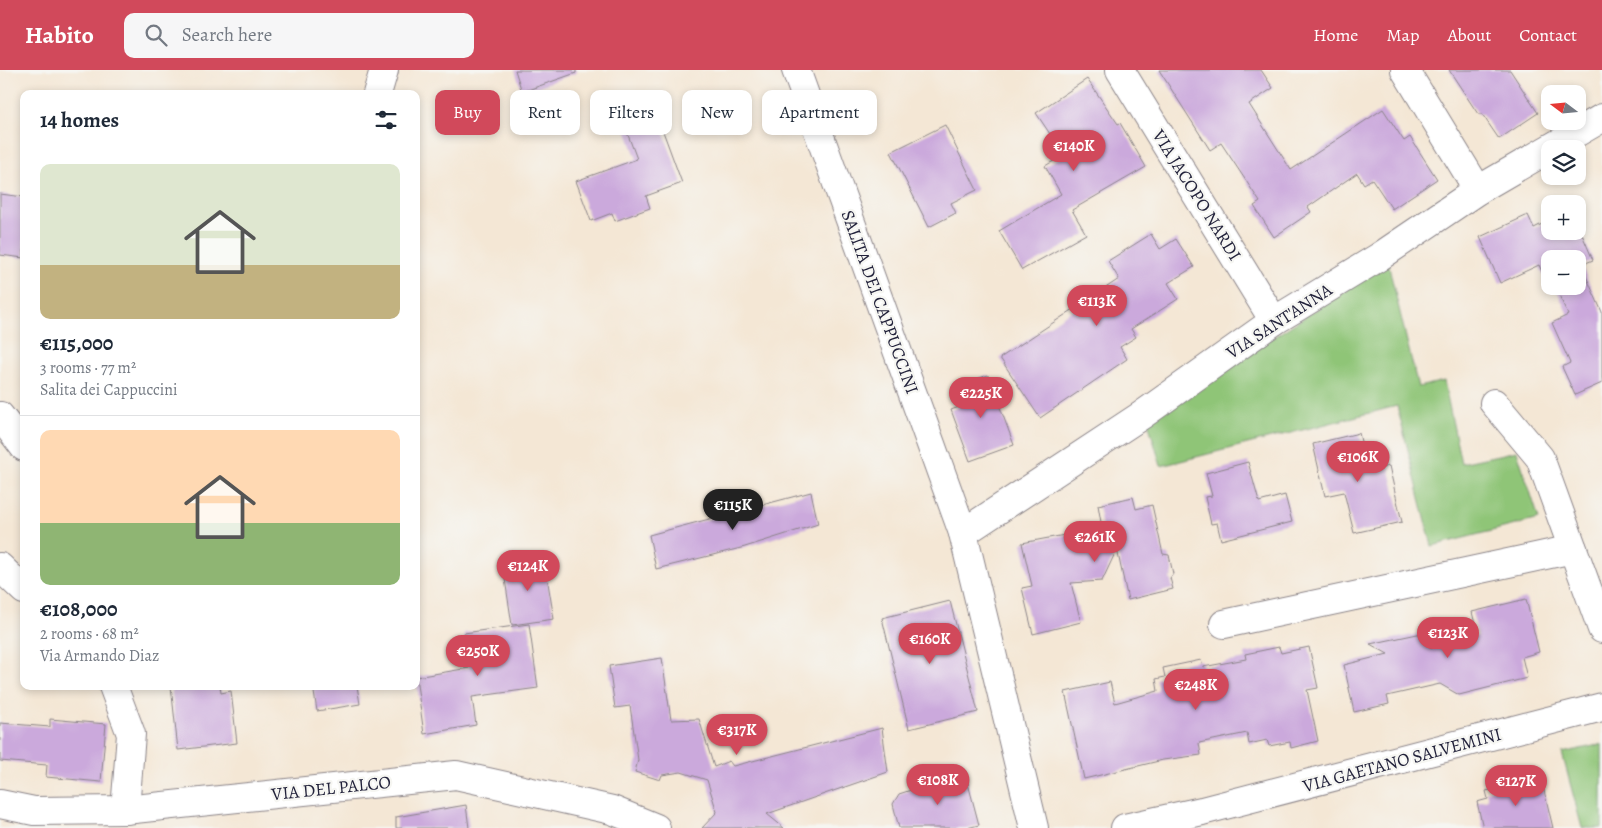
<!DOCTYPE html>
<meta charset="utf-8">
<style>
:root{--surface:#fff;--page:#f6f6f7;--text:#1f2937;--muted:#747a83;--line:#e0e1e3;--accent:#d1495b}
body{margin:0;font-family:Alegreya,serif;background:var(--page);color:var(--text);height:100vh;display:flex;flex-direction:column;font-size:19px;white-space:nowrap}
*{box-sizing:border-box;margin:0}
p{font-size:16px;color:var(--muted)}
.icon{flex:none;width:28px;height:28px;fill:none;stroke:currentColor;stroke-width:2;stroke-linecap:round;stroke-linejoin:round}
.map{position:relative;flex:1;overflow:hidden}
.side{position:absolute;left:20px;top:20px;width:400px;height:600px;display:flex;flex-direction:column;background:var(--surface);border-radius:10px;box-shadow:0 2px 8px #0003}
.side>*{flex:none}
.guide{position:absolute;left:435px;top:20px;width:475px;height:45px;display:flex;gap:10px}
.needle{width:32px;rotate:286deg}
.fabs{position:absolute;left:1541px;top:15px;display:grid;gap:10px}
.fabs a{display:grid;place-items:center;width:45px;height:45px;border-radius:10px;background:var(--surface);box-shadow:0 2px 8px #0003;font-size:25px}
.price{position:absolute;translate:-50% -42px;padding:0 11px;border-radius:18px;background:var(--accent);color:#fff;font-size:16px;line-height:32px;filter:drop-shadow(0 1px 2px #0008)}
.price::after{content:'';position:absolute;left:50%;top:30px;width:15px;height:11px;margin-left:-8px;background:inherit;clip-path:polygon(0 0,100% 0,50% 100%)}
.price.active{background:#222;color:#fff}
ul{padding:0;list-style:none}
li{display:grid;align-content:center;gap:10px;height:265px;padding:0 20px}
li+li{border-top:1px solid var(--line)}
li span{display:grid;place-items:center;height:155px;border-radius:10px;color:#555}
li>.icon{margin-inline-start:auto}
span .icon{width:90px;height:90px;fill:#fffc;stroke-width:1}
li b{font-size:21px}
h2{display:flex;justify-content:space-between;align-items:center;height:60px;padding:0 20px;font-size:21px}
.pill{padding:0 18px;border-radius:10px;background:var(--surface);box-shadow:0 2px 8px #0003;font-size:18px;line-height:45px}
.pill.active{background:var(--accent);color:#fff}
header{display:flex;align-items:center;gap:30px;box-sizing:border-box;height:70px;padding:0 25px;background:var(--accent);color:#fff}
header strong{font-size:24px}
nav{display:flex;gap:28px;margin-inline-start:auto;font-size:18px}
.search{width:350px;height:45px;background:var(--page);display:flex;align-items:center;gap:12px;box-sizing:border-box;padding:0 18px;border-radius:10px;color:var(--muted);font-size:19px}
.map>svg:first-child{display:block}
.green{fill:#8fc577;stroke:#587459}
.building{fill:#cba9dc}
.lines{fill:none;stroke-linecap:round;stroke-linejoin:round}
.minor-casing{stroke:#8b8488;stroke-width:30}
.minor{stroke:#fff;stroke-width:28}
.labels{text-anchor:middle;dominant-baseline:central;stroke-width:4.5;stroke-linejoin:round;paint-order:stroke}
.street-label{font-size:18px;fill:#22223b;stroke:#f6f6f2}
</style>
<header>
<strong>Habito</strong>
<div class="search"><svg class="icon" aria-label="search" viewBox="0 0 24 24"><circle cx="10" cy="10" r="6"/><path d="M15 15l6 6"/></svg>Search here</div>
<nav><a>Home</a><a>Map</a><a>About</a><a>Contact</a></nav>
</header>
<div class="map">
<svg width="1602" height="758" viewBox="0 0 1602 758">
<rect width="100%" height="100%" fill="#f6f6f2"/>
<filter id="ink" filterUnits="userSpaceOnUse"><feTurbulence type="fractalNoise" baseFrequency=".02" numOctaves="2"/><feDisplacementMap in="SourceGraphic" scale="10" xChannelSelector="R" yChannelSelector="G"/><feConvolveMatrix kernelMatrix="1 2 1 2 8 2 1 2 1" color-interpolation-filters="sRGB"/></filter>
<filter id="wash" filterUnits="userSpaceOnUse"><feTurbulence type="fractalNoise" baseFrequency=".0096" numOctaves="4" result="noise"/><feDisplacementMap in="SourceGraphic" scale="20" xChannelSelector="R" yChannelSelector="G"/><feGaussianBlur stdDeviation="1.12" result="paint"/><feColorMatrix in="noise" values="0 0 0 0 0 0 0 0 0 0 0 0 0 0 0 0 0 1.4 0 .05"/><feComposite in="paint" operator="in"/></filter>
<g filter="url(#wash)">
<rect width="100%" height="100%" fill="#f4e7d5"/>
<g class="green">
<polygon points="1388,193 1418,317 1444,311 1461,393 1517,381 1539,449 1432,476 1397,336 1161,396 1147,349"/>
<polygon points="1602,674 1602,758 1582,758 1562,683"/>
</g>
<g id="blocks">
<g class="building">
<polygon points="515,0 576,0 576,3 522,22"/>
<polygon points="1159,0 1261,0 1273,18 1249,34 1291,100 1383,39 1404,71 1410,67 1437,109 1392,139 1372,109 1364,114 1357,103 1308,137 1311,142 1274,167 1254,136 1260,132 1221,73 1210,80"/>
<polygon points="1449,0 1510,0 1538,43 1499,69 1482,44 1478,44"/>
<polygon points="1087,9 1118,54 1120,53 1146,97 1072,140 1086,164 1022,200 999,161 1061,124 1045,96 1064,85 1036,43"/>
<polygon points="657,45 682,113 646,126 650,138 615,151 612,143 591,151 576,111 637,89 625,57"/>
<polygon points="945,55 977,120 951,133 956,143 929,157 891,82"/>
<polygon points="0,124 24,127 24,188 0,185"/>
<polygon points="1528,145 1534,158 1550,150 1550,161 1578,161 1578,155 1593,190 1581,195 1602,242 1602,313 1575,325 1562,297 1570,293 1552,253 1568,245 1555,216 1578,216 1578,189 1550,189 1550,209 1546,211 1539,195 1500,213 1480,167"/>
<polygon points="1151,164 1160,179 1176,169 1194,197 1168,213 1178,229 1131,259 1136,267 1120,277 1127,289 1040,348 1000,288 1119,209 1108,191"/>
<polygon points="988,305 1014,375 970,391 951,340 959,337 953,318"/>
<polygon points="1359,363 1368,401 1389,396 1402,452 1354,463 1344,422 1325,426 1313,374"/>
<polygon points="1248,392 1259,432 1285,425 1292,452 1221,470 1217,453 1211,454 1205,427 1212,426 1206,403"/>
<polygon points="811,422 818,454 745,477 656,499 649,465"/>
<polygon points="1133,427 1136,439 1152,435 1163,484 1169,485 1173,504 1170,508 1173,519 1128,530 1117,479 1102,511 1071,513 1081,552 1033,564 1022,518 1032,516 1022,473 1102,458 1098,435"/>
<polygon points="544,489 554,549 512,555 503,496"/>
<polygon points="1526,529 1539,582 1522,587 1527,608 1459,625 1440,614 1387,626 1389,634 1354,642 1344,595 1388,584 1370,574 1427,562 1431,578 1478,566 1472,542"/>
<polygon points="950,531 978,642 909,659 882,548"/>
<polygon points="529,554 538,618 472,627 476,655 424,664 416,607 469,598 464,563"/>
<polygon points="1279,577 1281,583 1309,577 1318,618 1307,620 1318,671 1291,678 1290,672 1269,676 1267,670 1249,674 1247,663 1199,673 1201,685 1163,690 1084,709 1065,622 1110,612 1115,633 1158,621 1156,609 1165,607 1163,598 1201,590 1203,597 1246,589 1245,584"/>
<polygon points="662,588 671,650 699,649 714,697 729,691 733,696 882,658 888,702 767,744 784,758 702,758 717,742 707,710 681,702 662,705 660,710 635,702 638,690 630,636 615,638 609,596"/>
<polygon points="171,616 220,616 221,623 231,621 237,673 178,680"/>
<polygon points="313,616 357,616 360,634 317,641"/>
<polygon points="50,649 106,654 101,712 46,707 47,695 0,691 0,653 50,657"/>
<polygon points="965,702 979,755 967,758 899,758 893,734 899,724"/>
<polygon points="1541,708 1553,758 1483,758 1477,732 1488,729 1486,721"/>
<polygon points="466,735 469,758 396,758 396,747"/>
</g>
</g>
</g>
<g filter="url(#ink)">
<use href="#blocks" fill-opacity="0" stroke="#8b8488" stroke-width="1"/>
<g class="lines">
<defs>
<g id="minor">
<polyline points="796,0 963,463 1034,758"/>
<polyline points="1120,0 1274,251"/>
<polyline points="1405,0 1478,120"/>
<polyline points="377,24 384,0"/>
<polyline points="1494,333 1540,388 1602,559"/>
<polyline points="0,346 24,377"/>
<polyline points="963,463 1142,345 1274,251 1379,187 1478,120 1602,48"/>
<polyline points="0,497 24,520"/>
<polyline points="1224,554 1573,479"/>
<polyline points="113,616 131,664 125,740"/>
<polyline points="0,734 34,741 125,740 456,705 612,740 656,758"/>
<polyline points="1125,758 1202,741 1602,637"/>
</g>
</defs>
<use href="#minor" class="minor-casing"/>
<use href="#minor" class="minor"/>
</g>
</g>
<g class="labels">
<g class="street-label">
<text transform="translate(1197 125) rotate(58)">VIA JACOPO NARDI</text>
<text transform="translate(880 232) rotate(70)">SALITA DEI CAPPUCCINI</text>
<text transform="translate(1279 251) rotate(-33)">VIA SANT'ANNA</text>
<text transform="translate(1402 690) rotate(-15)">VIA GAETANO SALVEMINI</text>
<text transform="translate(331 718) rotate(-6)">VIA DEL PALCO</text>
</g>
</g>
</svg>
<div class="fabs">
<a><svg class="needle" viewBox="-14 -14 28 28"><path d="M0-13l5 13h-10z" fill="#e53935"/><path d="M0 13l5-13h-10z" fill="#747a83"/></svg></a>
<a><svg class="icon" aria-label="layers" viewBox="0 0 24 24"><path d="M12 4l9 5-9 5-9-5zM3 14l9 5 9-5"/></svg></a>
<a>+</a>
<a>−</a>
</div>
<b class="price" style="left:1074px;top:102px">€140K</b>
<b class="price" style="left:1097px;top:257px">€113K</b>
<b class="price" style="left:981px;top:349px">€225K</b>
<b class="price" style="left:1358px;top:413px">€106K</b>
<b class="price active" style="left:733px;top:461px">€115K</b>
<b class="price" style="left:1095px;top:493px">€261K</b>
<b class="price" style="left:528px;top:522px">€124K</b>
<b class="price" style="left:1448px;top:589px">€123K</b>
<b class="price" style="left:930px;top:595px">€160K</b>
<b class="price" style="left:478px;top:607px">€250K</b>
<b class="price" style="left:1196px;top:641px">€248K</b>
<b class="price" style="left:737px;top:686px">€317K</b>
<b class="price" style="left:938px;top:736px">€108K</b>
<b class="price" style="left:1516px;top:737px">€127K</b>
<div class="guide">
<a class="pill active">Buy</a>
<a class="pill">Rent</a>
<a class="pill">Filters</a>
<a class="pill">New</a>
<a class="pill">Apartment</a>
</div>
<section class="side">
<h2>14 homes<svg class="icon" aria-label="filters" viewBox="0 0 24 24"><path d="M4 7h16M4 17h16"/><circle cx="9" cy="7" r="2"/><circle cx="15" cy="17" r="2"/></svg></h2>
<ul>
<li><span style="background:linear-gradient(#dfe7d0 65%,#c2b280 0)"><svg class="icon" aria-label="home" viewBox="0 0 24 24"><path d="M3 11l9-7 9 7M6 9v11h12V9"/></svg></span><div><b>€115,000</b><p>3 rooms · 77 m²</p><p>Salita dei Cappuccini</p></div></li>
<li><span style="background:linear-gradient(#ffd9b3 60%,#8fb573 0)"><svg class="icon" aria-label="home" viewBox="0 0 24 24"><path d="M3 11l9-7 9 7M6 9v11h12V9"/></svg></span><div><b>€108,000</b><p>2 rooms · 68 m²</p><p>Via Armando Diaz</p></div></li>
</ul>
</section>
</div>
